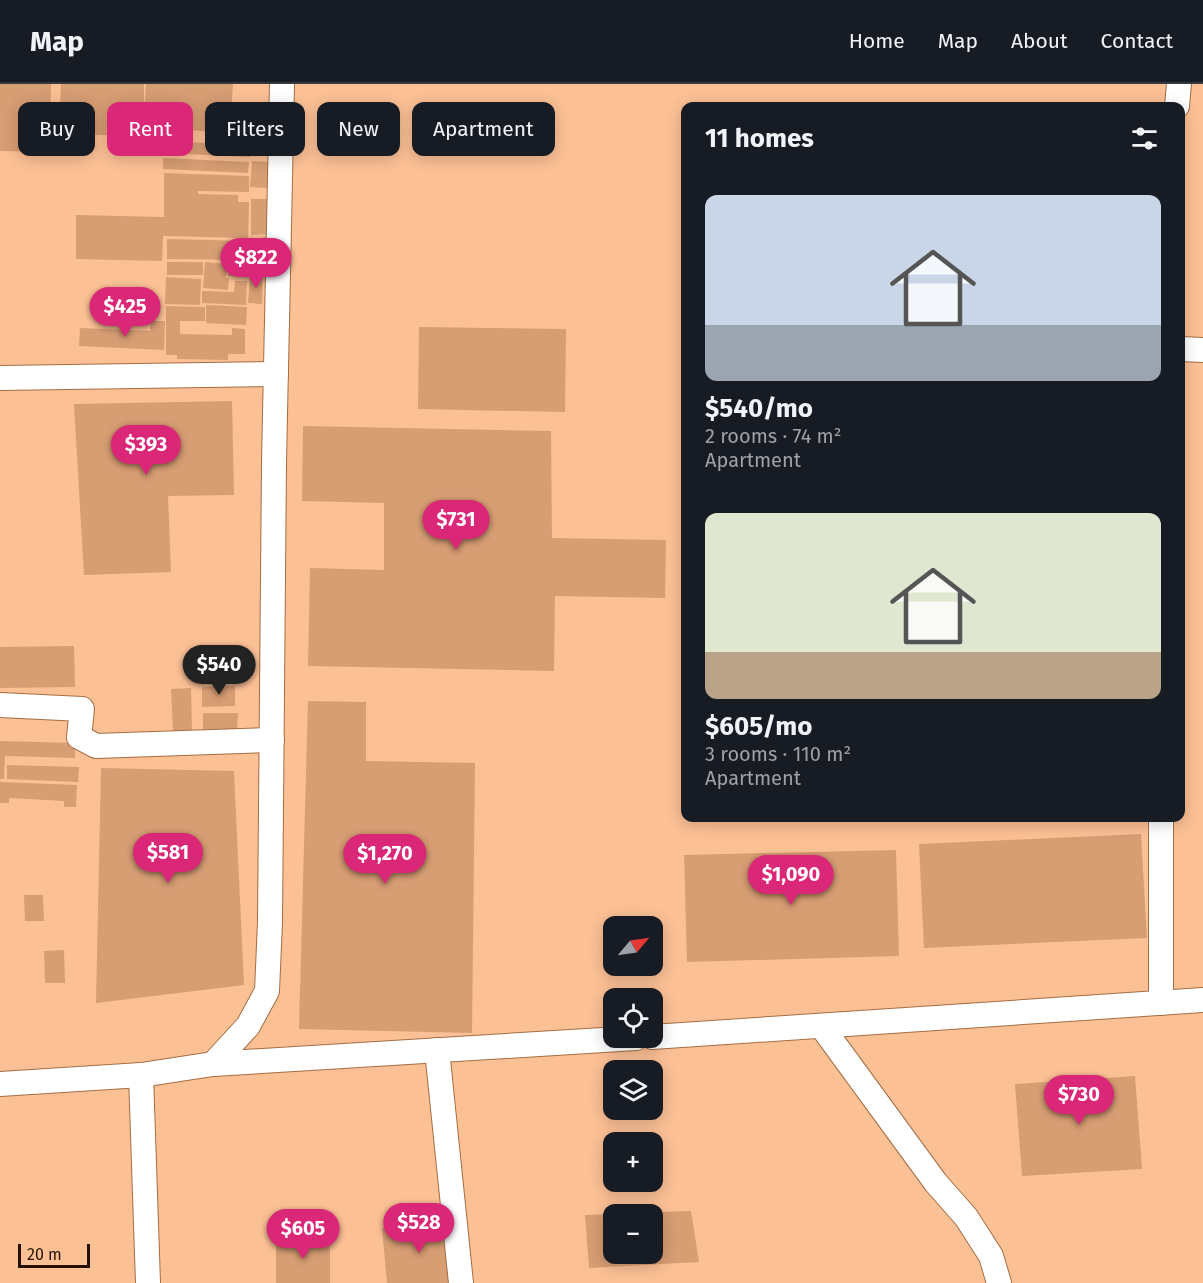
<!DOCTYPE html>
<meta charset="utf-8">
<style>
:root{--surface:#171b24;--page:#242831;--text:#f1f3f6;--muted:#9ea1a6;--line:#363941;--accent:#db2777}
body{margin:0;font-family:"Fira Sans",sans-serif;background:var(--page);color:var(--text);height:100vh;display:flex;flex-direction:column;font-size:22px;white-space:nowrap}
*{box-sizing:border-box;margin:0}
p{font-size:20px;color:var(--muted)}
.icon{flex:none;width:33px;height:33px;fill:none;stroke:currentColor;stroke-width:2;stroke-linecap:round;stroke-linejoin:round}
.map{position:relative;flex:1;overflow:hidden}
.sheet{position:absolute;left:681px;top:18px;width:504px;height:720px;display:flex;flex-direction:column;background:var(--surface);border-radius:12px;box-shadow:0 3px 15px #0003}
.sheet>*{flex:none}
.guide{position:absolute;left:18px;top:18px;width:570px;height:54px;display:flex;gap:12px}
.needle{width:39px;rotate:61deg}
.fabs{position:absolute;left:603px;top:832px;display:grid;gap:12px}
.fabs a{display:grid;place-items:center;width:60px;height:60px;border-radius:12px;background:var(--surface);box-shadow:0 3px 15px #0003;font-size:30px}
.scale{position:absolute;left:18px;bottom:15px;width:72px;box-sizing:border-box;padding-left:6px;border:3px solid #240f01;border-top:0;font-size:16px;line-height:21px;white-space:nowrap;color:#240f01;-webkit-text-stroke:4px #fcc095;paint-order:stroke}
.price{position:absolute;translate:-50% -51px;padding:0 14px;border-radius:21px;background:var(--accent);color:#fff;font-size:20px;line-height:39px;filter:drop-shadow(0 2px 3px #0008)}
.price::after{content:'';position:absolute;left:50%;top:36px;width:18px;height:14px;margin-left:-9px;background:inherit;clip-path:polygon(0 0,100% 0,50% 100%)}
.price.selected{background:#222;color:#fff}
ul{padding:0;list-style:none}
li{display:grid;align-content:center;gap:12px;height:318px;padding:0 24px}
li span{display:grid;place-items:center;height:186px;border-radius:12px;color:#555}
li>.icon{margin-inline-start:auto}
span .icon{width:108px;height:108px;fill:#fffc;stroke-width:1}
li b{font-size:26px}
h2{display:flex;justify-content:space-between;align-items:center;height:72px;padding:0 24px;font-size:26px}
.pill{padding:0 21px;border-radius:12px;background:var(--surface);box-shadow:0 3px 15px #0003;font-size:21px;line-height:54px}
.pill.selected{background:var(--accent);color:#fff}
header{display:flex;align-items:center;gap:36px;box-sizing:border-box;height:84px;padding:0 30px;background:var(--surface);border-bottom:2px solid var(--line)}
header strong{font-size:28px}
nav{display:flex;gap:33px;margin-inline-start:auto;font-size:21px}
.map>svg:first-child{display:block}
.building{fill:#d79d73}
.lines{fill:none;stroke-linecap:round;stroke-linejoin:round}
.street-casing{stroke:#a46d44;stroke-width:26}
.street{stroke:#fff;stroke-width:24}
</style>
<header>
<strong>Map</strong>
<nav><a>Home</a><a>Map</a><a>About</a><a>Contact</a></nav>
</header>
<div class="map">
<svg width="1203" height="1199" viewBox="0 0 1203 1199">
<rect width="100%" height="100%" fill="#fcc095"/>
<g class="building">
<polygon points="0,0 51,0 50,68 0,67"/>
<polygon points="61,0 144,0 144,32 146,0 233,0 230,49 143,43 143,52 59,50"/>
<polygon points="163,57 250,61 250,73 163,69"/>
<polygon points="163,74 249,78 248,89 163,85"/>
<polygon points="252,77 270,78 268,104 250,103"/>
<polygon points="164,89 249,92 249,108 198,107 198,110 238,111 238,118 249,118 248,154 163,152 162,177 76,175 76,131 164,133"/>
<polygon points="251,115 270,115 271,150 251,151"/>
<polygon points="263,153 275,153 274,178 262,178"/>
<polygon points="167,155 247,157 246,176 167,175"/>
<rect x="167" y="178" width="36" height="13"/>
<polygon points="205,178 227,180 226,194 229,194 228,206 203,204"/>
<rect x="228" y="178" width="20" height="14"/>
<polygon points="250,189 263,190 262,220 248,219"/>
<polygon points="166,193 201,195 200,221 165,220"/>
<polygon points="235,197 247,197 246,221 202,219 202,207 234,208"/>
<polygon points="206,221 247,223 246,241 206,239"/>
<polygon points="166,222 205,223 205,237 180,237 180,250 232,251 232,244 245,245 245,270 228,270 228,276 177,275 177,271 166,271"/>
<polygon points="151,237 165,237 164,266 79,262 80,244 150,247"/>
<polygon points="419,243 566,245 565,328 418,325"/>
<polygon points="232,317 234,411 168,412 171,488 84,491 74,320"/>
<polygon points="303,342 551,347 552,454 666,456 665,514 555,512 554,587 308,582 310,484 384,486 384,419 302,417"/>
<polygon points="74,562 75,603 0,604 0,563"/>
<polygon points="235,602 235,622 202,623 202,603"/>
<polygon points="191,604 192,647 173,647 171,605"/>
<polygon points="308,617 366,618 366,677 475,679 472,949 299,945"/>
<polygon points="203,629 238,629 237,648 203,648"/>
<polygon points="0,657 75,659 75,674 5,672 4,695 0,695"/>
<polygon points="7,681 79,683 78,698 7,695"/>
<polygon points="101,684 234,687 244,901 96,919"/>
<polygon points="0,698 77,701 76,723 64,723 64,717 9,714 9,719 0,719"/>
<polygon points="1141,750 1147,854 924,864 919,760"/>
<polygon points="896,766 899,872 687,878 684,771"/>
<polygon points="24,811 43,811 44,837 25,837"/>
<polygon points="64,866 65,899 45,899 44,867"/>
<polygon points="1135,992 1142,1085 1022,1092 1015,1000"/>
<polygon points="691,1127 699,1178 589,1184 585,1131 614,1130 614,1170 652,1170 652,1131 626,1131 626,1129"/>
<polygon points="450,1138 455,1199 387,1199 382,1144"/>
<polygon points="276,1152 330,1153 330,1199 276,1199"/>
</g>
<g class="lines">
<defs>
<g id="street">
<polyline points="1177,22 1179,0"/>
<polyline points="1180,265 1203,266"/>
<polyline points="0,294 276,290"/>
<polyline points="0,621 82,625 79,653 96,662 272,656"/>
<polyline points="1161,734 1161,919"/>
<polyline points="822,943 936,1099 966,1133 991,1172 999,1199"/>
<polyline points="652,953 1203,916"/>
<polyline points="437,966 461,1199"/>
<polyline points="213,980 636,954"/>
<polyline points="141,991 148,1199"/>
<polyline points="0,1000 141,991 213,980 248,942 267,907 270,838 274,378 282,0"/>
</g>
</defs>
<use href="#street" class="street-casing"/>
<use href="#street" class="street"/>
</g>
</svg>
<div class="fabs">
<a><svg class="needle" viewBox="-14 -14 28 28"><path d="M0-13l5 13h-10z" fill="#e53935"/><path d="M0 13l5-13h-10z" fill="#9ea1a6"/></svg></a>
<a><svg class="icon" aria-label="locate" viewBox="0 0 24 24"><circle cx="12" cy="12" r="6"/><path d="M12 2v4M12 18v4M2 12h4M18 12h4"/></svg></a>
<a><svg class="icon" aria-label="layers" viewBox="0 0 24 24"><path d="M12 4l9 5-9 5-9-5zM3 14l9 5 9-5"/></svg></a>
<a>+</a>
<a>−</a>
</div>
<div class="scale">20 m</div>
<b class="price" style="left:256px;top:205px">$822</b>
<b class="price" style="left:125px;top:254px">$425</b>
<b class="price" style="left:146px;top:392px">$393</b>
<b class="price" style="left:456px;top:467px">$731</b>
<b class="price selected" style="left:219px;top:612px">$540</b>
<b class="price" style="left:168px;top:800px">$581</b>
<b class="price" style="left:385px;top:801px">$1,270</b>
<b class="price" style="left:791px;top:822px">$1,090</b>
<b class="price" style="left:1079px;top:1042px">$730</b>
<b class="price" style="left:419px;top:1170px">$528</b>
<b class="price" style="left:303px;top:1176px">$605</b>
<div class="guide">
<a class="pill">Buy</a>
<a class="pill selected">Rent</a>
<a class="pill">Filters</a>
<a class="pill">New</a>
<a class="pill">Apartment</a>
</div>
<section class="sheet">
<h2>11 homes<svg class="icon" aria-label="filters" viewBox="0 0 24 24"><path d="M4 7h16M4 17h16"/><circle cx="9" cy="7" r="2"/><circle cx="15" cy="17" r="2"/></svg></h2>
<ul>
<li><span style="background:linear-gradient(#c9d6e8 70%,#9aa5b1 0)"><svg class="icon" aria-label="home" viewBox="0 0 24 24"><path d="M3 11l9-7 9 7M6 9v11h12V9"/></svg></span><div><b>$540/mo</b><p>2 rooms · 74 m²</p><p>Apartment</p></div></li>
<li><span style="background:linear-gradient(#dfe7d0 75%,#b9a48a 0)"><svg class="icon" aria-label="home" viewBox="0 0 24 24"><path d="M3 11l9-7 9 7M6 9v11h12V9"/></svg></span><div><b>$605/mo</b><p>3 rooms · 110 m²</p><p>Apartment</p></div></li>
</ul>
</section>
</div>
